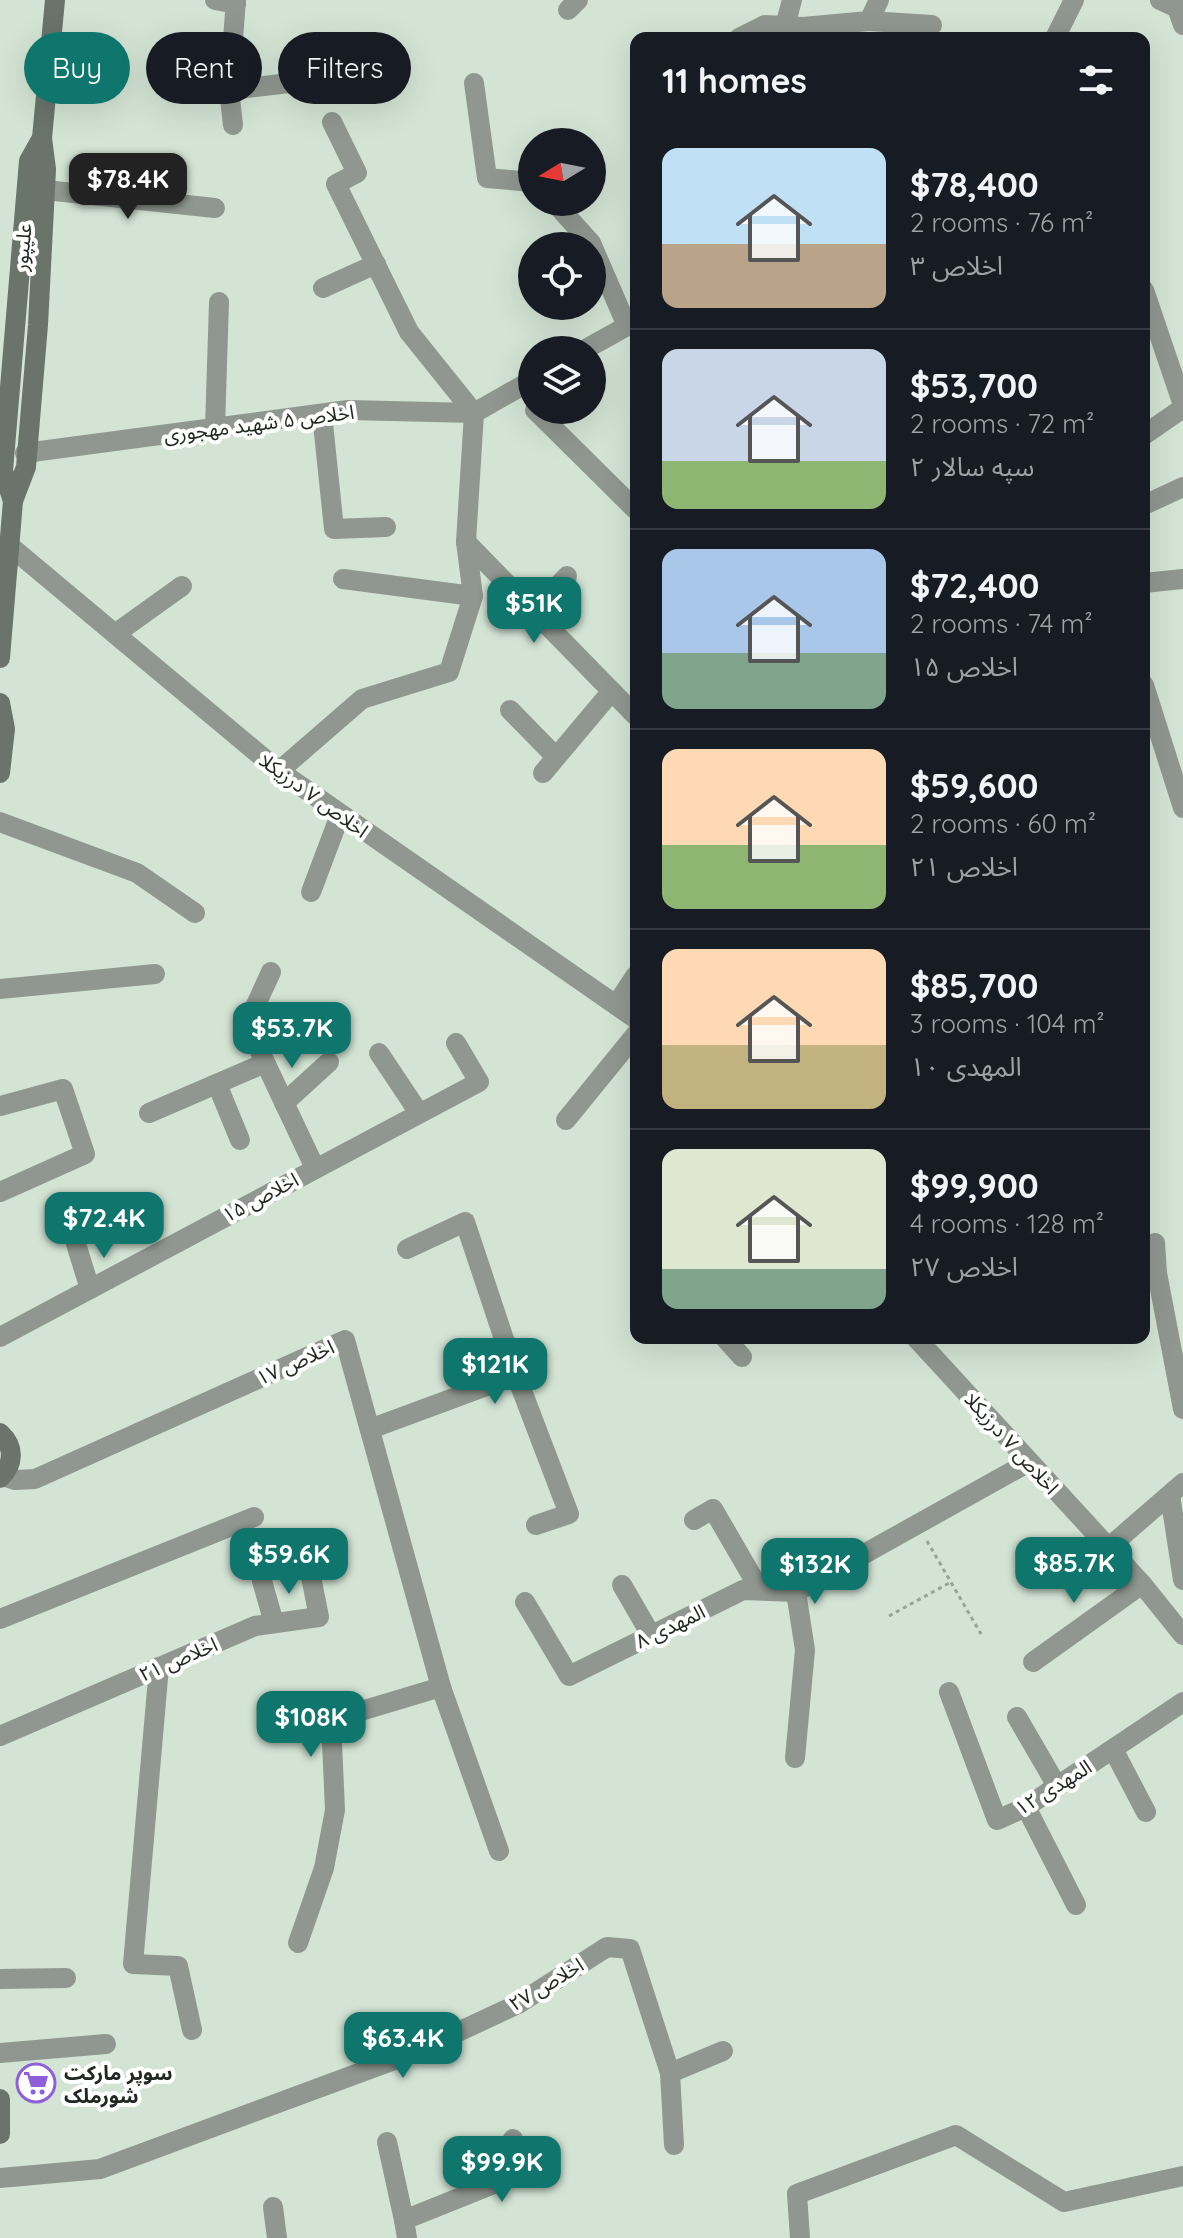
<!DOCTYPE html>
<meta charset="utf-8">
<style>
:root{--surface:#171b24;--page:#20242c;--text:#f1f3f6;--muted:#9ea1a6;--line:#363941;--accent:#0f766e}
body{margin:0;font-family:Quicksand,"Noto Sans Arabic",sans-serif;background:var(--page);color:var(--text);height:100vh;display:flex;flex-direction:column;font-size:30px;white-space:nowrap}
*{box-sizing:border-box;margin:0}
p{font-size:26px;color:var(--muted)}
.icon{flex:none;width:44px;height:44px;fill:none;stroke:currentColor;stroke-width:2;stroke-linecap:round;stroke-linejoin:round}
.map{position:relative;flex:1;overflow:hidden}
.side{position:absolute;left:630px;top:32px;width:520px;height:1312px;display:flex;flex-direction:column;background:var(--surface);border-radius:16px;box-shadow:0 8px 32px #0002}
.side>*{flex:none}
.hud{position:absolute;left:24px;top:32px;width:486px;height:72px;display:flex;gap:16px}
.needle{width:52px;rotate:260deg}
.tools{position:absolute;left:518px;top:128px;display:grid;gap:16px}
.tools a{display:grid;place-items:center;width:88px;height:88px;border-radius:50%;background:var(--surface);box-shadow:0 8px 32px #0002;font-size:40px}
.price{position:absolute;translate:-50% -68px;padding:0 18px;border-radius:16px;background:var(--accent);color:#fff;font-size:26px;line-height:52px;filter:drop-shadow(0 2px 4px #0008)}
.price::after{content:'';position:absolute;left:50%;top:48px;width:24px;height:18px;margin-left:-12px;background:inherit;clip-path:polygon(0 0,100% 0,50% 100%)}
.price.active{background:#222;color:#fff}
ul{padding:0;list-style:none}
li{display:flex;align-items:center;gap:24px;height:200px;padding:0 32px}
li+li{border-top:2px solid var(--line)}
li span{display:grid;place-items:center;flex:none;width:224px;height:160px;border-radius:16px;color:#555}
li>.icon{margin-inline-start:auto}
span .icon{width:96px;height:96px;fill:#fffc;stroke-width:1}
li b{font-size:34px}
h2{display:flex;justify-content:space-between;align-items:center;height:96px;padding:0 32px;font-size:34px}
.pill{padding:0 28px;border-radius:36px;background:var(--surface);box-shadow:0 8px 32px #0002;font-size:28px;line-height:72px}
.pill.active{background:var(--accent);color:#fff}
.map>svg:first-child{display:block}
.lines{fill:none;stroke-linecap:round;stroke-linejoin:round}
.path{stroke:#97a498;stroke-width:3;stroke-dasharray:4 4;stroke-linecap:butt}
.minor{stroke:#909790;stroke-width:20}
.tertiary{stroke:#909790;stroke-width:20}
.secondary{stroke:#6a746b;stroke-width:20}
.labels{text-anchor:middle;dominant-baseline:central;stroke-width:8;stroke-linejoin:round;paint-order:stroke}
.street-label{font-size:20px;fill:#212822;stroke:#fff}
.poi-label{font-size:20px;font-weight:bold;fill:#212822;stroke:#fff;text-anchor:start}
</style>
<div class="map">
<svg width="1183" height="2238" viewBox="0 0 1183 2238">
<rect width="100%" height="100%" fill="#d3e4d4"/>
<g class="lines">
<g class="path">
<polyline points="927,1541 981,1634"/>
<polyline points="889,1616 951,1582"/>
</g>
<g class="minor">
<polyline points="215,0 236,4"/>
<polyline points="236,0 229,90 298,82"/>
<polyline points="1160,0 1177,8 1183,25"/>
<polyline points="568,10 578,0"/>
<polyline points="869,21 932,25"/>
<polyline points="785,26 792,0"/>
<polyline points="739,38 765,25 803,27 869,21 879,0"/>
<polyline points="1055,38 1074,0"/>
<polyline points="474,83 487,178 532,182"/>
<polyline points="229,90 233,125"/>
<polyline points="45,190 215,208"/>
<polyline points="554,202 591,243 627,326"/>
<polyline points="323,288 376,264"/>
<polyline points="1144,290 1183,405"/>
<polyline points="584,350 627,326 636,326"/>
<polyline points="535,410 636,510"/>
<polyline points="322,414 334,529 386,527"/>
<polyline points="215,428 219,302"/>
<polyline points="1144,435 1183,408"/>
<polyline points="25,453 348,410 474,413 532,380"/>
<polyline points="1144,505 1183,487"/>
<polyline points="466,542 636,716"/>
<polyline points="343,579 473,596"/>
<polyline points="1144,583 1183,579"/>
<polyline points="533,612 567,576"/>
<polyline points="115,634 182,586"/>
<polyline points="1144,685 1183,808"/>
<polyline points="510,710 556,757"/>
<polyline points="279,771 362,699 449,672 473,596 466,542 474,413 409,332 336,184 357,173 332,122"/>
<polyline points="543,773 611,692"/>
<polyline points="0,822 137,873 195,913"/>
<polyline points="311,892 340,815"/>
<polyline points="271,972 247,1024 315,1168"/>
<polyline points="0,989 155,974"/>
<polyline points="616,1005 636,975"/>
<polyline points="379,1053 419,1113"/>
<polyline points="217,1084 240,1140"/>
<polyline points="284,1103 329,1062"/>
<polyline points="0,1106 63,1089 85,1154 0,1192"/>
<polyline points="149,1113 265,1063"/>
<polyline points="566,1120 636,1034"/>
<polyline points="1155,1243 1157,1273 1183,1409"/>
<polyline points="76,1244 90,1289"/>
<polyline points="407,1249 465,1222 516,1375"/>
<polyline points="0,1337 479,1082 456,1043"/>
<polyline points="725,1338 742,1357"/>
<polyline points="370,1429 516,1375 569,1514 536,1525"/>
<polyline points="3,1476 15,1480 35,1479 345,1340 441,1687 499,1851"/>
<polyline points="1170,1495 1183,1580"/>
<polyline points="694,1520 713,1509 760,1590"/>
<polyline points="1108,1548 1183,1483"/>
<polyline points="262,1581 274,1623"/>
<polyline points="622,1585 651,1635"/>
<polyline points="525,1602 569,1676 743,1590 796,1592 1029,1462"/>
<polyline points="0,1619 254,1517"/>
<polyline points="1033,1662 1142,1584"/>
<polyline points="159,1667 133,1964 178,1966 192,2030"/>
<polyline points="949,1692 997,1820 1026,1807 1183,1702"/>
<polyline points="1017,1717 1057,1786"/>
<polyline points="0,1736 255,1626 319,1617 310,1572"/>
<polyline points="1113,1749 1146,1812"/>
<polyline points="795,1758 805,1650 796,1592"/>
<polyline points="1026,1807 1076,1905"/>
<polyline points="298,1943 324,1868 335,1810 331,1720 441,1687"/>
<polyline points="0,1979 66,1978"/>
<polyline points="0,2053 106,2044"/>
<polyline points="670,2073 723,2051"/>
<polyline points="387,2142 404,2220"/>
<polyline points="0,2178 100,2169 413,2053 518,2004 607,1947 630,1949 670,2073 674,2145"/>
<polyline points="273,2207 277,2238"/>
<polyline points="407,2238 404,2220 511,2177 513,2139"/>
<polyline points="800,2238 797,2194 956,2135 1064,2202 1183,2176"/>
</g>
<g class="tertiary">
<polyline points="11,547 279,771 636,1019"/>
<polyline points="916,1338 1142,1584 1183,1635"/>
</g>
<g class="secondary">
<polyline points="13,501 3,471 29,161 42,138"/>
<polyline points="0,658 13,501 26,467 38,325 46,169 42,138 55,0"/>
<polyline points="0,703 5,729 0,773"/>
<path d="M0,1433C15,1447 14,1464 0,1478"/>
<polyline points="0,2099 0,2134"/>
</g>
</g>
<defs>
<symbol id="supermarket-ring" viewBox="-11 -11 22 22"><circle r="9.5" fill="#fff" stroke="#8f5fd8" stroke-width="1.5"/><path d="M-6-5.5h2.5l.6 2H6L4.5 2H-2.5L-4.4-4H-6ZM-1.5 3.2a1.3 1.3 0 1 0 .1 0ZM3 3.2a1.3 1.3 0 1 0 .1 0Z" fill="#8f5fd8"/></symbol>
</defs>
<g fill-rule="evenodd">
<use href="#supermarket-ring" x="14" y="2061" width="44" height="44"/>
</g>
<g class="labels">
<g class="street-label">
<text transform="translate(22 247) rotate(-85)">علیپور</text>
<text transform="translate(259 423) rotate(-7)">اخلاص ۵ شهید مهجوری</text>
<text transform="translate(314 795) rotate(36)">اخلاص ۷ درزیکلا</text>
<text transform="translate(260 1197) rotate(-28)">اخلاص ۱۵</text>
<text transform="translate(295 1362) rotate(-24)">اخلاص ۱۷</text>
<text transform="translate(1012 1443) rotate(48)">اخلاص ۷ درزیکلا</text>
<text transform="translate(670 1626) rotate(-26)">المهدی ۸</text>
<text transform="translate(178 1659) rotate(-23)">اخلاص ۲۱</text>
<text transform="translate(1053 1787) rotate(-32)">المهدی ۱۲</text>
<text transform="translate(546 1984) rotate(-31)">اخلاص ۲۷</text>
</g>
<g class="poi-label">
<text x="64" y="2072">سوپر مارکت<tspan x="64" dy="23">شورملک</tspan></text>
</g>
</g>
</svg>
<div class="tools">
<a><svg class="needle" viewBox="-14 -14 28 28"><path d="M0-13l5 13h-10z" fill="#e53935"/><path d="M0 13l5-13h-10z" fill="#9ea1a6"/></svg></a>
<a><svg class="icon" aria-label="locate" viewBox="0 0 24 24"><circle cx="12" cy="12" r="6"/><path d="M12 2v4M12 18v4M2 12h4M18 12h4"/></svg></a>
<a><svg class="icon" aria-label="layers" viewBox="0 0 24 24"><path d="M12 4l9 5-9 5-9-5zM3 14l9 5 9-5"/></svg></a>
</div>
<b class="price active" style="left:128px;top:221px">$78.4K</b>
<b class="price" style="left:534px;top:645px">$51K</b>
<b class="price" style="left:292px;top:1070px">$53.7K</b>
<b class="price" style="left:104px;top:1260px">$72.4K</b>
<b class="price" style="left:495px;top:1406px">$121K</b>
<b class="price" style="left:289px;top:1596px">$59.6K</b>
<b class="price" style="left:1074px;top:1605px">$85.7K</b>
<b class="price" style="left:815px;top:1606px">$132K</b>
<b class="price" style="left:311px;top:1759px">$108K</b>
<b class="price" style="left:403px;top:2080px">$63.4K</b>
<b class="price" style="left:502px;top:2204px">$99.9K</b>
<div class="hud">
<a class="pill active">Buy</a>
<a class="pill">Rent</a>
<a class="pill">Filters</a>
</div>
<section class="side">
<h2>11 homes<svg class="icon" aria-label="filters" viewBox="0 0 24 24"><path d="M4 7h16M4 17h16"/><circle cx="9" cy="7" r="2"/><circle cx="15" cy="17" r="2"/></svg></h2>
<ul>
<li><span style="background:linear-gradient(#bfe0f5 60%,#b9a48a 0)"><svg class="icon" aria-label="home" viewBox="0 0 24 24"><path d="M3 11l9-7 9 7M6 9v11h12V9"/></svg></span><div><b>$78,400</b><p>2 rooms · 76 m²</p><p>اخلاص ۳</p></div></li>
<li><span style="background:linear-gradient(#c9d6e8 70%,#8fb573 0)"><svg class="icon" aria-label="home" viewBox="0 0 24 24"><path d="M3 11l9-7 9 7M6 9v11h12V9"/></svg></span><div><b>$53,700</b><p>2 rooms · 72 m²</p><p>سپه سالار ۲</p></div></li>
<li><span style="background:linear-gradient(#a9c7e8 65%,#7fa58c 0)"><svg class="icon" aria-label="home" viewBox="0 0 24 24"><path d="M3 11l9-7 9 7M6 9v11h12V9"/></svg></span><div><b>$72,400</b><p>2 rooms · 74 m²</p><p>اخلاص ۱۵</p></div></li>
<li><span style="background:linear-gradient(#ffd9b3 60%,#8fb573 0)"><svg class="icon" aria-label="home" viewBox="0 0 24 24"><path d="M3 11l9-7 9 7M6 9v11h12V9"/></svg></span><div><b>$59,600</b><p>2 rooms · 60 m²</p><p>اخلاص ۲۱</p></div></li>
<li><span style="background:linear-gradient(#ffd9b3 60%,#c2b280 0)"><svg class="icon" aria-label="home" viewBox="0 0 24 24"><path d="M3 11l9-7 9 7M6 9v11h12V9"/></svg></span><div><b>$85,700</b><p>3 rooms · 104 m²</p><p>المهدی ۱۰</p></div></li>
<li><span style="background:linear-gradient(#dfe7d0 75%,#7fa58c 0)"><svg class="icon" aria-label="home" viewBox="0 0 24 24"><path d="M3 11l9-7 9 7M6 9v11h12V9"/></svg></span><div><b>$99,900</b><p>4 rooms · 128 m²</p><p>اخلاص ۲۷</p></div></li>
</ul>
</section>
</div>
